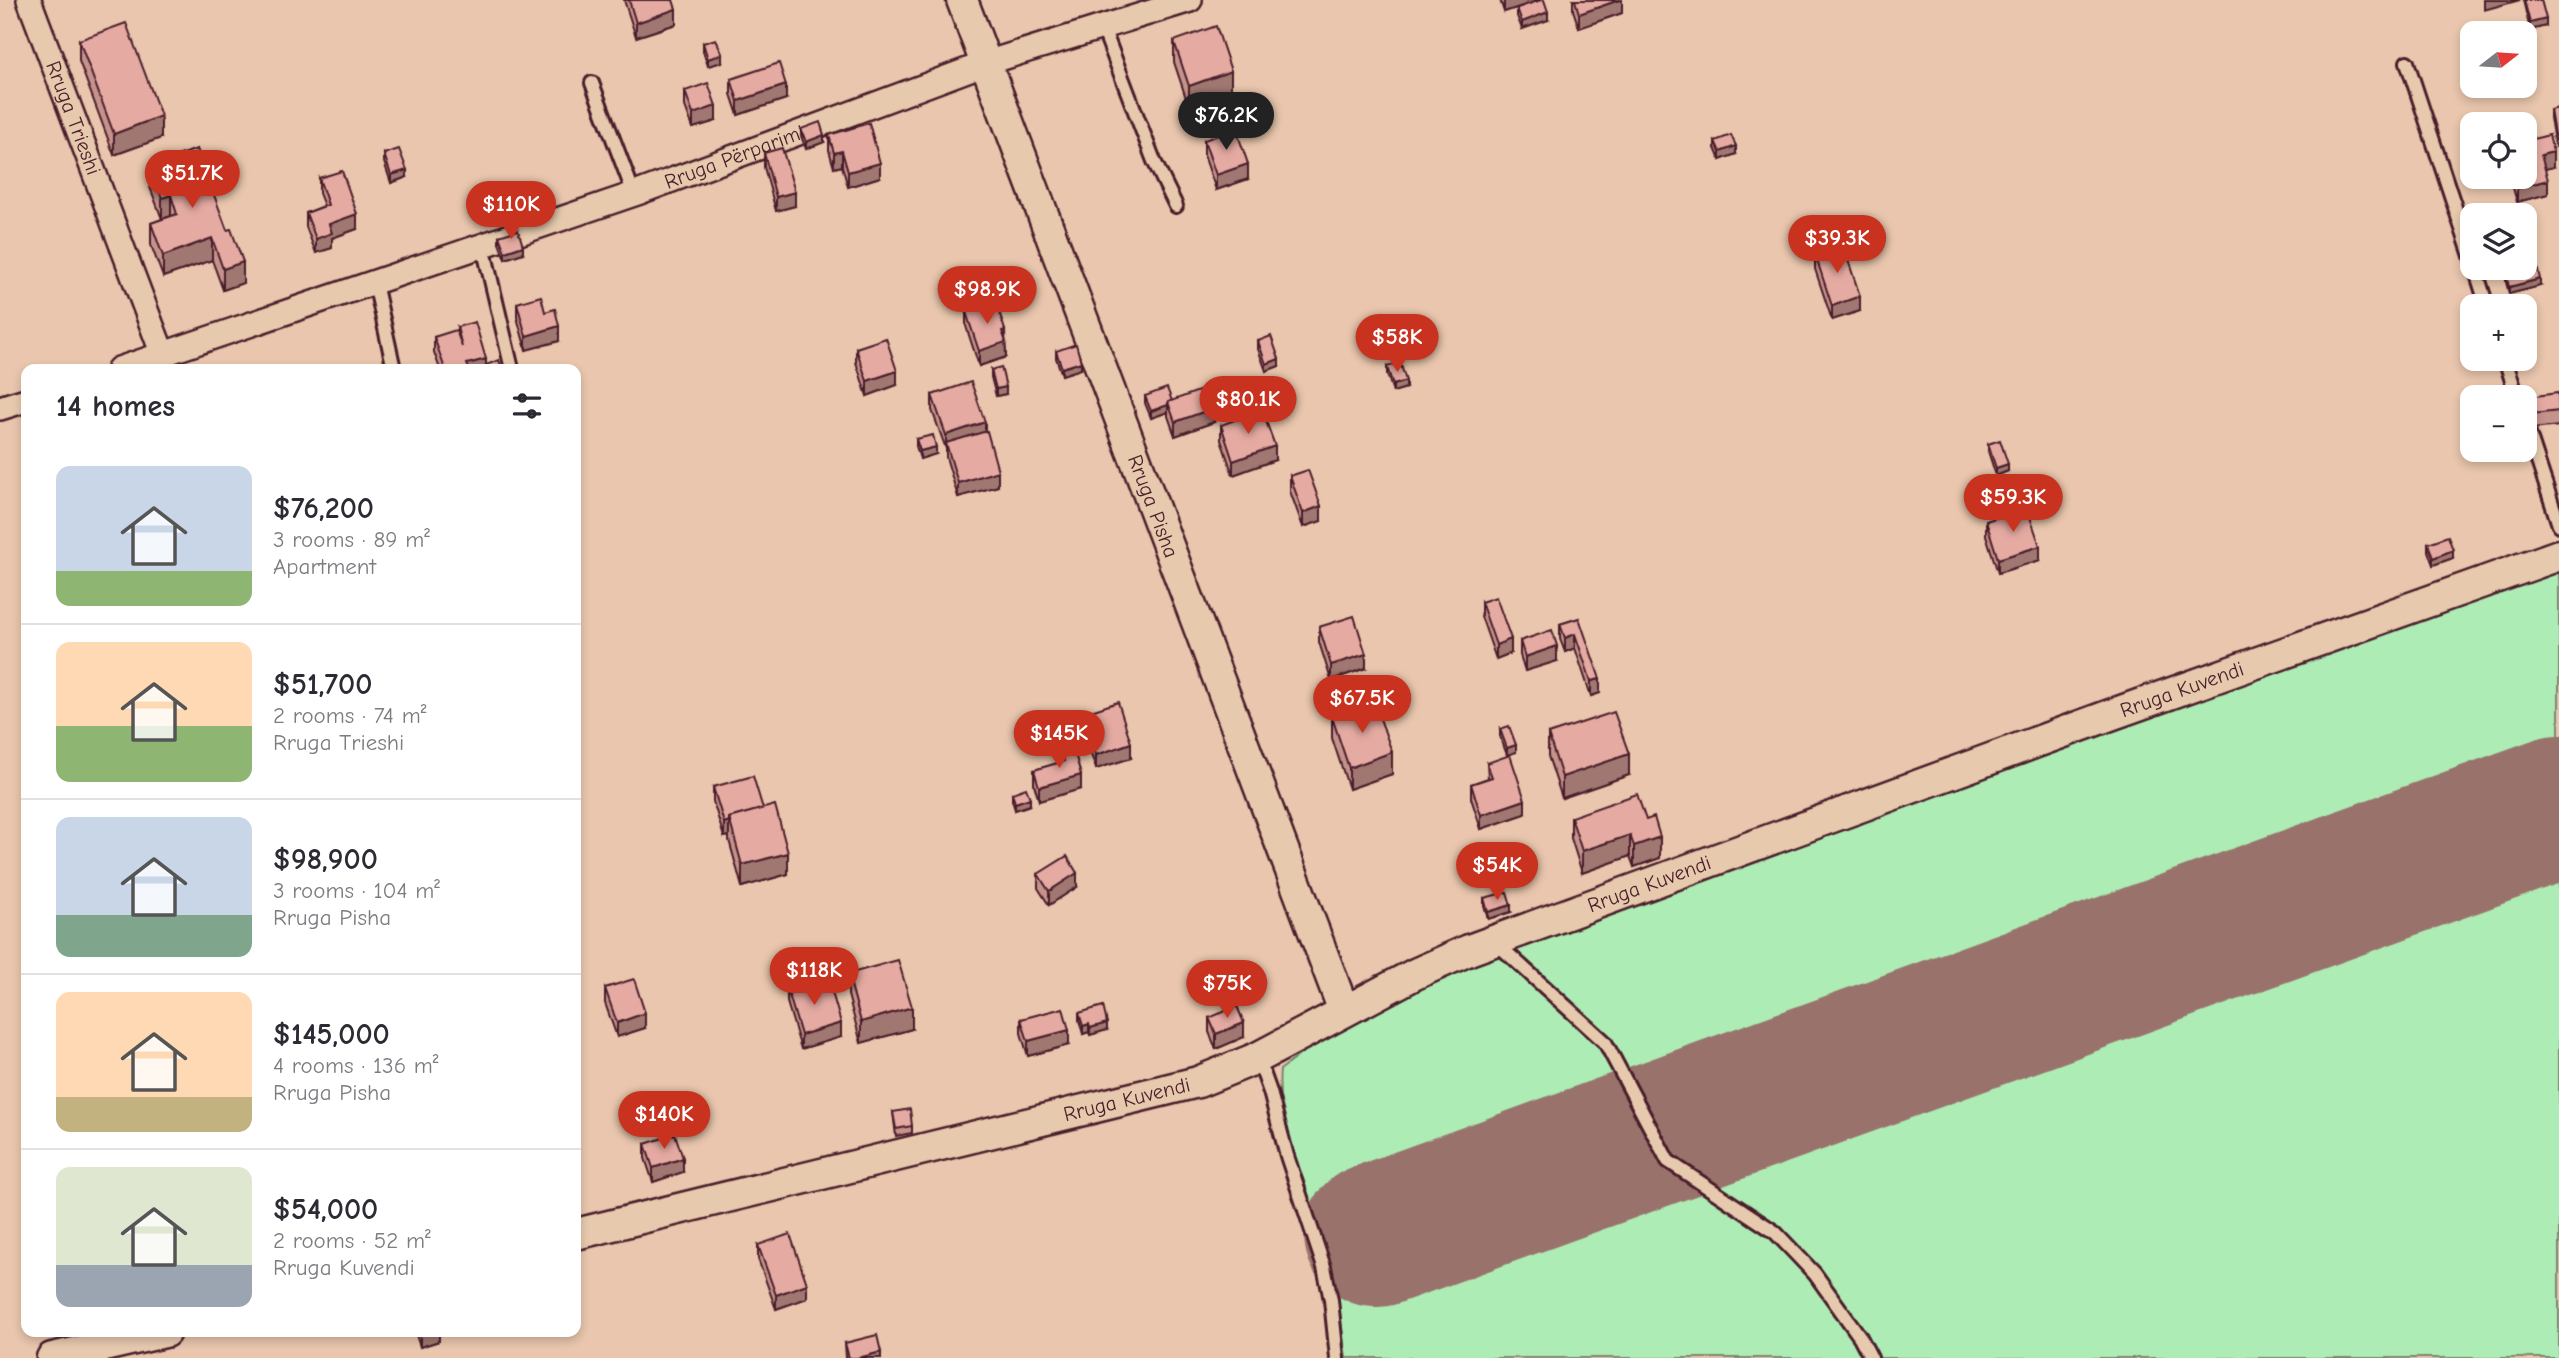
<!DOCTYPE html>
<meta charset="utf-8">
<style>
:root{--surface:#fff;--page:#f7f7f7;--text:#2b2b33;--muted:#7c7c81;--line:#e1e1e2;--accent:#c8321e}
body{margin:0;font-family:"Comic Neue",sans-serif;background:var(--page);color:var(--text);height:100vh;display:flex;flex-direction:column;font-size:26px;white-space:nowrap}
*{box-sizing:border-box;margin:0}
p{font-size:23px;color:var(--muted)}
.icon{flex:none;width:38px;height:38px;fill:none;stroke:currentColor;stroke-width:2;stroke-linecap:round;stroke-linejoin:round}
.map{position:relative;flex:1;overflow:hidden}
.sheet{position:absolute;left:21px;top:364px;width:560px;height:973px;display:flex;flex-direction:column;background:var(--surface);border-radius:14px;box-shadow:0 4px 10px #0003}
.sheet>*{flex:none}
.needle{width:46px;rotate:73deg}
.controls{position:absolute;left:2460px;top:21px;display:grid;gap:14px}
.controls a{display:grid;place-items:center;width:77px;height:77px;border-radius:14px;background:var(--surface);box-shadow:0 4px 10px #0003;font-size:35px}
.price{position:absolute;translate:-50% -60px;padding:0 16px;border-radius:24px;background:var(--accent);color:#fff;font-size:23px;line-height:46px;filter:drop-shadow(0 2px 4px #0008)}
.price::after{content:'';position:absolute;left:50%;top:42px;width:21px;height:16px;margin-left:-10px;background:inherit;clip-path:polygon(0 0,100% 0,50% 100%)}
.price.active{background:#222;color:#fff}
ul{padding:0;list-style:none}
li{display:flex;align-items:center;gap:21px;height:175px;padding:0 35px}
li+li{border-top:2px solid var(--line)}
li span{display:grid;place-items:center;flex:none;width:196px;height:140px;border-radius:14px;color:#555}
li>.icon{margin-inline-start:auto}
span .icon{width:84px;height:84px;fill:#fffc;stroke-width:1}
li b{font-size:30px}
h2{display:flex;justify-content:space-between;align-items:center;height:84px;padding:0 35px;font-size:30px}
.map>svg:first-child{display:block}
.green{fill:#adedb5;stroke:#7c8670;stroke-width:2}
.lines{fill:none;stroke-linecap:round;stroke-linejoin:round}
.runway{stroke:#9a726c;stroke-width:144}
.service-casing{stroke:#4a1f2b;stroke-width:18}
.minor-casing{stroke:#4a1f2b;stroke-width:28}
.tertiary-casing{stroke:#4a1f2b;stroke-width:35}
.service{stroke:#e7caae;stroke-width:12}
.minor{stroke:#e7caae;stroke-width:23}
.tertiary{stroke:#e7caae;stroke-width:30}
.wall{fill:#c5938b;stroke:#4a1f2b;stroke-width:2}
.shaded-wall{fill:#a07871;stroke:#4a1f2b;stroke-width:2}
.building{fill:#e5aba2;stroke:#4a1f2b;stroke-width:2}
.labels{text-anchor:middle;dominant-baseline:central;stroke-width:7;stroke-linejoin:round;paint-order:stroke}
.street-label{font-size:21px;fill:#4a1f2b;stroke:#e7caae}
</style>
<div class="map">
<svg width="2559" height="1358" viewBox="0 0 2559 1358">
<rect width="100%" height="100%" fill="#e9c6ad"/>
<filter id="ink" filterUnits="userSpaceOnUse"><feTurbulence type="fractalNoise" baseFrequency=".0143" numOctaves="2"/><feDisplacementMap in="SourceGraphic" scale="14" xChannelSelector="R" yChannelSelector="G"/><feConvolveMatrix kernelMatrix="1 2 1 2 8 2 1 2 1" color-interpolation-filters="sRGB"/></filter>
<g filter="url(#ink)">
<path class="green" d="M2559,567V1358H1346C1341,1319 1336,1278 1325,1241C1308,1185 1275,1129 1280,1070L1310,1047L1428,982L1524,943Z"/>
<g class="lines">
<polyline class="runway" points="1376,1235 2559,807"/>
<defs>
<g id="service">
<polyline points="1103,28 1154,161 1176,206"/>
<polyline points="2407,62 2473,262"/>
<polyline points="592,83 634,194"/>
<polyline points="483,246 512,369"/>
<polyline points="2475,268 2487,306"/>
<polyline points="375,283 394,369"/>
<polyline points="2505,359 2517,397"/>
<polyline points="2525,422 2559,525"/>
<polyline points="1494,941 1605,1042 1668,1161 1775,1232 1815,1274 1860,1337 1871,1358"/>
<polyline points="1258,1058 1270,1092 1287,1156 1324,1267 1331,1300 1337,1358"/>
</g>
<g id="minor">
<path id="s1" d="M29,0L163,355"/>
<path id="s2" d="M119,369L640,192L986,63L1190,0"/>
<polyline points="0,408 26,400"/>
</g>
<g id="tertiary">
<path id="s3" d="M962,0L1344,1011"/>
<path id="s4" d="M576,1234L1198,1082L1257,1058L1415,974L1469,950L2113,714L2559,555"/>
<polyline points="52,1358 165,1332"/>
</g>
</defs>
<use href="#service" class="service-casing"/>
<use href="#minor" class="minor-casing"/>
<use href="#tertiary" class="tertiary-casing"/>
<use href="#service" class="service"/>
<use href="#minor" class="minor"/>
<use href="#tertiary" class="tertiary"/>
</g>
<g class="wall">
<polygon points="624,0 673,0 676,24 636,37"/>
<polygon points="1500,0 1541,0 1504,12"/>
<polygon points="1573,0 1622,0 1622,13 1579,28 1573,10"/>
<polygon points="2523,0 2541,0 2546,26 2530,30"/>
<polygon points="1517,8 1548,20 1522,29 1517,16"/>
<polygon points="79,40 161,138 114,155 79,61"/>
<polygon points="1174,41 1231,93 1189,107 1174,62"/>
<polygon points="703,43 722,62 708,66 703,51"/>
<polygon points="731,79 786,99 738,115 731,94"/>
<polygon points="685,91 716,121 693,128 685,106"/>
<polygon points="2559,108 2559,147 2555,147 2550,118 2550,110"/>
<polygon points="801,129 824,142 806,149 801,136"/>
<polygon points="829,135 880,177 848,187 842,166 834,168 829,150"/>
<polygon points="1204,140 1248,179 1216,190 1204,155"/>
<polygon points="1715,141 1736,154 1720,160 1715,148"/>
<polygon points="2525,141 2553,167 2545,169 2548,194 2517,202 2510,177 2525,177"/>
<polygon points="197,149 243,283 223,290 212,260 163,277 151,245 151,223 162,219 150,187 150,166"/>
<polygon points="764,153 795,206 776,211 764,167"/>
<polygon points="384,154 407,177 391,183 384,162"/>
<polygon points="319,178 357,229 332,238 332,248 316,253 306,227 306,213 324,206 319,193"/>
<polygon points="499,236 523,253 505,259 499,243"/>
<polygon points="1815,254 1860,311 1832,320 1815,269"/>
<polygon points="2506,275 2540,286 2509,294 2506,282"/>
<polygon points="517,303 545,312 559,341 526,350 517,317"/>
<polygon points="966,312 1005,341 1006,357 979,366 966,326"/>
<polygon points="457,327 486,369 440,369 434,352 434,337 457,334"/>
<polygon points="1258,341 1279,366 1266,371 1258,349"/>
<polygon points="856,348 897,385 867,396 856,362"/>
<polygon points="1056,351 1081,369 1062,375 1056,358"/>
<polygon points="1387,367 1406,388 1393,392 1387,374"/>
<polygon points="991,370 1006,394 996,396 991,377"/>
<polygon points="932,395 985,432 998,486 958,497 946,457 946,449 932,410"/>
<polygon points="1145,396 1172,401 1214,422 1175,436 1168,416 1168,412 1151,418 1145,403"/>
<polygon points="2529,397 2559,402 2559,426 2531,429 2529,411"/>
<polygon points="1221,425 1275,460 1233,475 1221,440"/>
<polygon points="916,439 936,454 920,459 916,446"/>
<polygon points="1988,444 2008,471 1996,476 1988,451"/>
<polygon points="1290,476 1321,521 1303,527 1290,491"/>
<polygon points="1986,521 2040,560 1998,573 1986,535"/>
<polygon points="2428,543 2453,558 2433,565 2428,551"/>
<polygon points="1481,602 1511,653 1496,659 1481,616"/>
<polygon points="1579,618 1600,693 1591,696 1575,648 1565,652 1560,639 1560,624"/>
<polygon points="1319,627 1366,668 1331,680 1319,642"/>
<polygon points="1520,641 1557,661 1525,671 1520,655"/>
<polygon points="1082,714 1131,758 1096,769 1082,728"/>
<polygon points="1332,717 1392,774 1349,789 1332,738"/>
<polygon points="1500,729 1516,752 1507,755 1500,736"/>
<polygon points="1548,734 1629,775 1562,798 1548,756"/>
<polygon points="1062,753 1081,789 1039,801 1034,784 1034,770 1062,762"/>
<polygon points="1487,763 1525,814 1481,829 1471,798 1471,784 1488,778"/>
<polygon points="713,787 763,809 788,874 742,887 729,840 729,836 724,837 713,801"/>
<polygon points="1012,793 1030,805 1015,810 1012,800"/>
<polygon points="1571,817 1646,820 1660,858 1634,867 1630,856 1582,873 1571,838"/>
<polygon points="1038,874 1077,887 1049,905 1038,888"/>
<polygon points="1484,898 1511,912 1488,919 1484,905"/>
<polygon points="848,974 912,1029 861,1043 848,995"/>
<polygon points="814,986 841,1037 801,1049 787,1002 787,988"/>
<polygon points="605,988 645,1028 617,1037 605,1003"/>
<polygon points="1079,1013 1107,1030 1090,1035 1089,1032 1083,1034 1079,1020"/>
<polygon points="1209,1018 1244,1037 1216,1049 1209,1032"/>
<polygon points="1021,1019 1069,1045 1028,1056 1021,1033"/>
<polygon points="893,1112 912,1126 912,1133 896,1136"/>
<polygon points="645,1144 683,1172 653,1182 645,1158"/>
<polygon points="758,1245 807,1298 776,1309 758,1259"/>
<polygon points="415,1332 439,1332 439,1341 420,1347"/>
<polygon points="845,1343 881,1358 846,1358"/>
</g>
<g class="shaded-wall">
<polygon points="1504,0 1541,0 1504,12"/>
<polygon points="1619,0 1622,0 1622,13 1579,28 1579,14"/>
<polygon points="2484,0 2520,0 2484,10"/>
<polygon points="676,9 676,24 636,37 636,23"/>
<polygon points="1548,12 1548,20 1522,29 1522,22"/>
<polygon points="2546,19 2546,26 2530,30 2530,23"/>
<polygon points="722,54 722,62 708,66 708,59"/>
<polygon points="1231,71 1231,93 1189,107 1189,86"/>
<polygon points="786,85 786,99 738,115 738,101"/>
<polygon points="716,106 716,121 693,128 693,114"/>
<polygon points="161,116 161,138 114,155 114,134"/>
<polygon points="824,135 824,142 806,149 806,142"/>
<polygon points="1736,146 1736,154 1720,160 1720,152"/>
<polygon points="842,151 842,166 834,168 834,153"/>
<polygon points="2553,152 2553,167 2541,170 2541,155"/>
<polygon points="880,163 880,177 848,187 848,172"/>
<polygon points="1248,164 1248,179 1216,190 1216,175"/>
<polygon points="407,170 407,177 391,183 391,175"/>
<polygon points="2548,180 2548,194 2517,202 2517,188"/>
<polygon points="795,192 795,206 776,211 776,197"/>
<polygon points="171,195 171,216 162,219 162,198"/>
<polygon points="357,214 357,229 332,238 332,248 316,253 316,239 329,224"/>
<polygon points="212,238 212,260 163,277 163,256"/>
<polygon points="523,246 523,253 505,259 505,252"/>
<polygon points="243,262 243,283 223,290 223,269"/>
<polygon points="2540,279 2540,286 2509,294 2509,287"/>
<polygon points="1860,296 1860,311 1832,320 1832,306"/>
<polygon points="559,326 559,341 526,350 526,336"/>
<polygon points="1005,330 1006,357 979,366 979,351 1002,331"/>
<polygon points="486,359 486,369 467,369 467,364"/>
<polygon points="1279,359 1279,366 1266,371 1266,364"/>
<polygon points="1081,362 1081,369 1062,375 1062,368"/>
<polygon points="897,371 897,385 867,396 867,381"/>
<polygon points="1406,381 1406,388 1393,392 1393,385"/>
<polygon points="1006,387 1006,394 996,396 996,389"/>
<polygon points="1168,405 1168,412 1151,418 1151,411"/>
<polygon points="1214,408 1214,422 1175,436 1175,422"/>
<polygon points="985,422 985,436 946,443 946,449 946,435"/>
<polygon points="1275,446 1275,460 1233,475 1233,461"/>
<polygon points="936,447 936,454 920,459 920,451"/>
<polygon points="2008,464 2008,471 1996,476 1996,468"/>
<polygon points="998,471 998,486 958,497 958,483"/>
<polygon points="1321,506 1321,521 1303,527 1303,513"/>
<polygon points="2040,546 2040,560 1998,573 1998,559"/>
<polygon points="2453,550 2453,558 2433,565 2433,558"/>
<polygon points="1575,634 1575,648 1565,652 1565,638"/>
<polygon points="1511,639 1511,653 1496,659 1496,645"/>
<polygon points="1557,646 1557,661 1525,671 1525,657"/>
<polygon points="1366,654 1366,668 1331,680 1331,665"/>
<polygon points="1600,679 1600,693 1591,696 1591,681"/>
<polygon points="1131,743 1131,758 1096,769 1096,755"/>
<polygon points="1516,745 1516,752 1507,755 1507,748"/>
<polygon points="1392,752 1392,774 1349,789 1349,768"/>
<polygon points="1629,754 1629,775 1562,798 1562,777"/>
<polygon points="1081,775 1081,789 1039,801 1039,787"/>
<polygon points="1030,798 1030,805 1015,810 1015,803"/>
<polygon points="1525,800 1525,814 1481,829 1481,815"/>
<polygon points="729,821 729,836 724,837 724,823"/>
<polygon points="1630,835 1630,856 1582,873 1582,851"/>
<polygon points="1660,837 1660,858 1634,867 1634,846"/>
<polygon points="788,853 788,874 742,887 742,865"/>
<polygon points="1077,873 1077,887 1049,905 1049,891"/>
<polygon points="1511,905 1511,912 1488,919 1488,912"/>
<polygon points="912,1007 912,1029 861,1043 861,1022"/>
<polygon points="645,1013 645,1028 617,1037 617,1023"/>
<polygon points="841,1023 841,1037 801,1049 801,1035"/>
<polygon points="1107,1023 1107,1030 1090,1035 1090,1028"/>
<polygon points="1244,1023 1244,1037 1216,1049 1216,1034"/>
<polygon points="1089,1024 1089,1032 1083,1034 1083,1026"/>
<polygon points="1069,1030 1069,1045 1028,1056 1028,1041"/>
<polygon points="683,1158 683,1172 653,1182 653,1168"/>
<polygon points="807,1284 807,1298 776,1309 776,1295"/>
<polygon points="420,1332 439,1332 439,1341 420,1347"/>
<polygon points="881,1352 881,1358 858,1358"/>
</g>
<g class="building">
<polygon points="629,0 673,0 676,9 636,23"/>
<polygon points="1541,0 1544,0 1548,12 1522,22 1517,8"/>
<polygon points="1575,0 1619,0 1579,14"/>
<polygon points="2524,0 2541,0 2546,19 2530,23"/>
<polygon points="126,23 161,116 114,134 79,40"/>
<polygon points="1216,26 1231,71 1189,86 1174,41"/>
<polygon points="716,39 722,54 708,59 703,43"/>
<polygon points="779,63 786,85 738,101 731,79"/>
<polygon points="708,83 716,106 693,114 685,91"/>
<polygon points="2559,108 2559,139 2555,140 2550,110"/>
<polygon points="820,122 824,135 806,142 801,129"/>
<polygon points="869,123 880,163 848,172 842,151 834,153 829,135"/>
<polygon points="1236,129 1248,164 1216,175 1204,140"/>
<polygon points="1731,135 1736,146 1720,152 1715,141"/>
<polygon points="2549,135 2553,152 2541,155 2548,180 2517,188 2514,177 2525,177 2525,141"/>
<polygon points="782,148 795,192 776,197 764,153"/>
<polygon points="197,149 227,230 231,229 243,262 223,269 212,238 163,256 151,223 177,214 171,195 162,198 150,166"/>
<polygon points="399,149 407,170 391,175 384,154"/>
<polygon points="342,171 357,214 329,224 332,233 316,239 306,213 328,205 319,178"/>
<polygon points="518,230 523,246 505,252 499,236"/>
<polygon points="1843,245 1860,296 1832,306 1815,254"/>
<polygon points="2537,267 2540,279 2509,287 2506,275"/>
<polygon points="541,296 545,312 555,309 559,326 526,336 517,303"/>
<polygon points="996,302 1005,330 1002,331 1006,342 979,351 966,312"/>
<polygon points="475,322 486,359 467,364 469,369 445,369 434,337 456,330 462,347 457,327"/>
<polygon points="1271,336 1279,359 1266,364 1258,341"/>
<polygon points="886,338 897,371 867,381 856,348"/>
<polygon points="1076,344 1081,362 1062,368 1056,351"/>
<polygon points="499,360 502,369 488,369 486,365"/>
<polygon points="1400,362 1406,381 1393,385 1387,367"/>
<polygon points="1001,367 1006,387 996,389 991,370"/>
<polygon points="971,382 985,422 946,435 932,395"/>
<polygon points="1167,388 1172,401 1168,402 1168,405 1151,411 1145,396"/>
<polygon points="1207,388 1214,408 1175,422 1168,402"/>
<polygon points="2558,393 2559,411 2531,414 2529,397"/>
<polygon points="1262,410 1275,446 1233,461 1221,425"/>
<polygon points="987,431 998,471 958,483 946,443"/>
<polygon points="933,435 936,447 920,451 916,439"/>
<polygon points="2000,440 2008,464 1996,468 1988,444"/>
<polygon points="1308,470 1321,506 1303,513 1290,476"/>
<polygon points="2027,508 2040,546 1998,559 1986,521"/>
<polygon points="2448,536 2453,550 2433,558 2428,543"/>
<polygon points="1496,597 1511,639 1496,645 1481,602"/>
<polygon points="1354,616 1366,654 1331,665 1319,627"/>
<polygon points="1579,618 1600,679 1591,681 1575,634 1565,638 1560,624"/>
<polygon points="1552,630 1557,646 1525,657 1520,641"/>
<polygon points="1118,702 1131,743 1096,755 1082,714"/>
<polygon points="1374,702 1392,752 1349,768 1332,717"/>
<polygon points="1614,712 1629,754 1562,777 1548,734"/>
<polygon points="1509,726 1516,745 1507,748 1500,729"/>
<polygon points="1074,750 1081,775 1039,787 1034,770 1064,761 1062,753"/>
<polygon points="1510,755 1525,800 1481,815 1471,784 1492,777 1487,763"/>
<polygon points="753,776 763,809 729,818 729,821 724,823 713,787"/>
<polygon points="1026,788 1030,798 1015,803 1012,793"/>
<polygon points="1637,794 1646,820 1654,817 1660,837 1634,846 1630,835 1582,851 1571,817"/>
<polygon points="775,805 788,853 742,865 729,818"/>
<polygon points="1067,856 1077,873 1049,891 1038,874"/>
<polygon points="1507,892 1511,905 1488,912 1484,898"/>
<polygon points="898,960 912,1007 861,1022 848,974"/>
<polygon points="634,979 645,1013 617,1023 605,988"/>
<polygon points="813,980 814,986 829,982 841,1023 801,1035 787,988"/>
<polygon points="1103,1006 1107,1023 1090,1028 1089,1024 1083,1026 1079,1013"/>
<polygon points="1237,1006 1244,1023 1216,1034 1209,1018"/>
<polygon points="1063,1008 1069,1030 1028,1041 1021,1019"/>
<polygon points="910,1109 912,1126 896,1129 893,1112"/>
<polygon points="675,1134 683,1158 653,1168 645,1144"/>
<polygon points="790,1234 807,1284 776,1295 758,1245"/>
<polygon points="877,1335 881,1352 858,1358 849,1358 845,1343"/>
</g>
</g>
<g class="labels">
<g class="street-label">
<text stroke="none"><textPath href="#s1" startOffset="126">Rruga Trieshi</textPath></text>
<text stroke="none"><textPath href="#s2" startOffset="651">Rruga Përparimi</textPath></text>
<text stroke="none"><textPath href="#s3" startOffset="541">Rruga Pisha</textPath></text>
<text stroke="none"><textPath href="#s4" startOffset="1701">Rruga Kuvendi</textPath></text>
<text stroke="none"><textPath href="#s4" startOffset="1134">Rruga Kuvendi</textPath></text>
<text stroke="none"><textPath href="#s4" startOffset="567">Rruga Kuvendi</textPath></text>
</g>
</g>
</svg>
<div class="controls">
<a><svg class="needle" viewBox="-14 -14 28 28"><path d="M0-13l5 13h-10z" fill="#e53935"/><path d="M0 13l5-13h-10z" fill="#7c7c81"/></svg></a>
<a><svg class="icon" aria-label="locate" viewBox="0 0 24 24"><circle cx="12" cy="12" r="6"/><path d="M12 2v4M12 18v4M2 12h4M18 12h4"/></svg></a>
<a><svg class="icon" aria-label="layers" viewBox="0 0 24 24"><path d="M12 4l9 5-9 5-9-5zM3 14l9 5 9-5"/></svg></a>
<a>+</a>
<a>−</a>
</div>
<b class="price active" style="left:1226px;top:152px">$76.2K</b>
<b class="price" style="left:192px;top:210px">$51.7K</b>
<b class="price" style="left:511px;top:241px">$110K</b>
<b class="price" style="left:1837px;top:275px">$39.3K</b>
<b class="price" style="left:987px;top:326px">$98.9K</b>
<b class="price" style="left:1397px;top:374px">$58K</b>
<b class="price" style="left:1248px;top:436px">$80.1K</b>
<b class="price" style="left:2013px;top:534px">$59.3K</b>
<b class="price" style="left:1362px;top:735px">$67.5K</b>
<b class="price" style="left:1059px;top:770px">$145K</b>
<b class="price" style="left:1497px;top:902px">$54K</b>
<b class="price" style="left:814px;top:1007px">$118K</b>
<b class="price" style="left:1227px;top:1020px">$75K</b>
<b class="price" style="left:664px;top:1151px">$140K</b>
<section class="sheet">
<h2>14 homes<svg class="icon" aria-label="filters" viewBox="0 0 24 24"><path d="M4 7h16M4 17h16"/><circle cx="9" cy="7" r="2"/><circle cx="15" cy="17" r="2"/></svg></h2>
<ul>
<li><span style="background:linear-gradient(#c9d6e8 75%,#8fb573 0)"><svg class="icon" aria-label="home" viewBox="0 0 24 24"><path d="M3 11l9-7 9 7M6 9v11h12V9"/></svg></span><div><b>$76,200</b><p>3 rooms · 89 m²</p><p>Apartment</p></div></li>
<li><span style="background:linear-gradient(#ffd9b3 60%,#8fb573 0)"><svg class="icon" aria-label="home" viewBox="0 0 24 24"><path d="M3 11l9-7 9 7M6 9v11h12V9"/></svg></span><div><b>$51,700</b><p>2 rooms · 74 m²</p><p>Rruga Trieshi</p></div></li>
<li><span style="background:linear-gradient(#c9d6e8 70%,#7fa58c 0)"><svg class="icon" aria-label="home" viewBox="0 0 24 24"><path d="M3 11l9-7 9 7M6 9v11h12V9"/></svg></span><div><b>$98,900</b><p>3 rooms · 104 m²</p><p>Rruga Pisha</p></div></li>
<li><span style="background:linear-gradient(#ffd9b3 75%,#c2b280 0)"><svg class="icon" aria-label="home" viewBox="0 0 24 24"><path d="M3 11l9-7 9 7M6 9v11h12V9"/></svg></span><div><b>$145,000</b><p>4 rooms · 136 m²</p><p>Rruga Pisha</p></div></li>
<li><span style="background:linear-gradient(#dfe7d0 70%,#9aa5b1 0)"><svg class="icon" aria-label="home" viewBox="0 0 24 24"><path d="M3 11l9-7 9 7M6 9v11h12V9"/></svg></span><div><b>$54,000</b><p>2 rooms · 52 m²</p><p>Rruga Kuvendi</p></div></li>
</ul>
</section>
</div>
